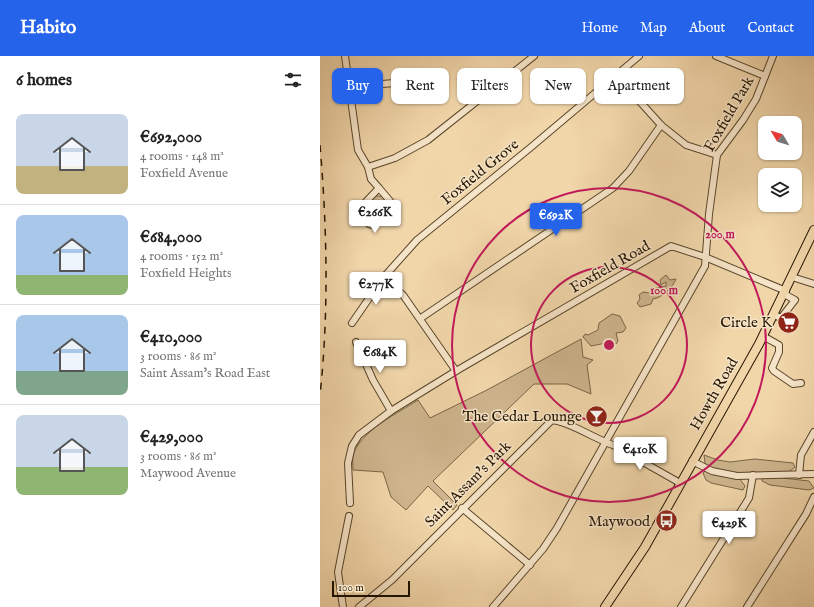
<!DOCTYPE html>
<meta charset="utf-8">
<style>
:root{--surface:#fff;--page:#f2f2f2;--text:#222;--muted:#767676;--line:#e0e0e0;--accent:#2563eb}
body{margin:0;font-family:"IM FELL English",serif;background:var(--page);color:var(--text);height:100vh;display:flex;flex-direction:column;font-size:15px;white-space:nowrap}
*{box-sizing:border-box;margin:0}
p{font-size:13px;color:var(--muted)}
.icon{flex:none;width:22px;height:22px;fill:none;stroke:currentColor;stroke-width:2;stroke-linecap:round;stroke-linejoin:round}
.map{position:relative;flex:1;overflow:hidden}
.panel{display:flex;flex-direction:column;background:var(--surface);width:320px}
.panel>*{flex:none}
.banner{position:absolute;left:12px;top:12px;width:380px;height:36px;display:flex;gap:8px}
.needle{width:26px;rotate:308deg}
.controls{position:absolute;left:438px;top:60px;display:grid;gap:8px}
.controls a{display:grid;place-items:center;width:44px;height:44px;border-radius:8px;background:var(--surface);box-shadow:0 1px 3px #0004;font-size:20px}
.scale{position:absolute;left:12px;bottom:10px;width:78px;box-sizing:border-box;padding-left:4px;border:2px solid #261600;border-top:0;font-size:11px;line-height:14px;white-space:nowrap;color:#261600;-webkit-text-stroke:3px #f6e4c8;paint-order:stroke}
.price{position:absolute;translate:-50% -34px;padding:0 9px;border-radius:4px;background:#fff;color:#222;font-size:13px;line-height:26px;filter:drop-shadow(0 1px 2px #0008)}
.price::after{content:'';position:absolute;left:50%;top:24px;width:12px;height:9px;margin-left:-6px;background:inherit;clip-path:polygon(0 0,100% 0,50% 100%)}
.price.selected{background:var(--accent);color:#fff}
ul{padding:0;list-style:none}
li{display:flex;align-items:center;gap:12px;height:100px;padding:0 16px}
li+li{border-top:1px solid var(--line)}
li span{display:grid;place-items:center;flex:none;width:112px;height:80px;border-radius:8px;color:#555}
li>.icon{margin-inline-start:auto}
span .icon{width:48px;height:48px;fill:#fffc;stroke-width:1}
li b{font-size:17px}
h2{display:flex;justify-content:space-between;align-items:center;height:48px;padding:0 16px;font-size:17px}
.chip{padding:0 14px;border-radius:8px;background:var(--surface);box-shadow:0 1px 3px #0004;font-size:14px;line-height:36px}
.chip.selected{background:var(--accent);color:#fff}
header{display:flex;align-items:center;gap:24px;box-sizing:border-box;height:56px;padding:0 20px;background:var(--accent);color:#fff}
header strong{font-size:19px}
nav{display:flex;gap:22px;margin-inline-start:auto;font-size:14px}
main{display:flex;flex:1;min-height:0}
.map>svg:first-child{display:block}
.green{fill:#ceb58d;stroke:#7a6646}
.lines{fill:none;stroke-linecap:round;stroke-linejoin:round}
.minor-casing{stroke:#59462a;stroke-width:8}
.major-casing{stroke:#261600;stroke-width:10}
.minor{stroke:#f6e4c8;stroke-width:6}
.major{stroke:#f1d6aa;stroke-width:8}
.rail{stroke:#261600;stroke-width:1.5;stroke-dasharray:7 7;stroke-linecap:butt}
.ring{fill:none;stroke:#c2185b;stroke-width:2}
.labels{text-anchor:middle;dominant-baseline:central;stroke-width:3;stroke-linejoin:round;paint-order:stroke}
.street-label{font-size:15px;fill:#261600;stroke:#f6e4c8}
.poi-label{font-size:15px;fill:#261600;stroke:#f6e4c8;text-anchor:end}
.centre{fill:#c2185b;stroke:#f6e4c8;stroke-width:2}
.ring-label{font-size:12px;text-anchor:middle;font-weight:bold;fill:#c2185b;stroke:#f6e4c8;stroke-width:3;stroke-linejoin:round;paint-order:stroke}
</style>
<header>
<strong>Habito</strong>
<nav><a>Home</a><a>Map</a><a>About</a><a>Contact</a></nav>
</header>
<main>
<section class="panel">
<h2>6 homes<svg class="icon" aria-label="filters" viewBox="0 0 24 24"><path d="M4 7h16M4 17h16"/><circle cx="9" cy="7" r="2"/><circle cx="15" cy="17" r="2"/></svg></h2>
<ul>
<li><span style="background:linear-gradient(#c9d6e8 65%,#c2b280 0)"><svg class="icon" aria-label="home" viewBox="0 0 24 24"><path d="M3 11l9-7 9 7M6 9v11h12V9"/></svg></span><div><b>€692,000</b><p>4 rooms · 148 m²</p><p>Foxfield Avenue</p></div></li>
<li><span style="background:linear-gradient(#a9c7e8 75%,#8fb573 0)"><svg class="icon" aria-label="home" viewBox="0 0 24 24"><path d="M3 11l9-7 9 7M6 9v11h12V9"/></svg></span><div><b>€684,000</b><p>4 rooms · 152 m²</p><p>Foxfield Heights</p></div></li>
<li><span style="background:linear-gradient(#a9c7e8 70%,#7fa58c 0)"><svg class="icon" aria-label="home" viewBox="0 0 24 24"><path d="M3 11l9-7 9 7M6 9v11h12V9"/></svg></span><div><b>€410,000</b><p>3 rooms · 86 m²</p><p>Saint Assam's Road East</p></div></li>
<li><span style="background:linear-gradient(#c9d6e8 65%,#8fb573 0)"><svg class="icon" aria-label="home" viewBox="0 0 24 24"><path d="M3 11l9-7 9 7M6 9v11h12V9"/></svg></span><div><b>€429,000</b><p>3 rooms · 86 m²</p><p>Maywood Avenue</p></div></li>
</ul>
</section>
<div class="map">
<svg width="494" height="551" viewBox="0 0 494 551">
<rect width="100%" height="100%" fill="#f1d6aa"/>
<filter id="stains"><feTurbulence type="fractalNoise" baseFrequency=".005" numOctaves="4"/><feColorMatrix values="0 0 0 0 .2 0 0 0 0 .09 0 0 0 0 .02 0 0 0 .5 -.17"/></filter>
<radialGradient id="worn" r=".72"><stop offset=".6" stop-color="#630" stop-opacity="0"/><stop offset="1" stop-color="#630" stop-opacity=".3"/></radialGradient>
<g class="green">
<path d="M56,140C77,139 72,164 50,166L42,158V153Z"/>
<path d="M346,219L350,224L356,223C353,231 342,242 333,243L331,248L320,251L317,247L320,243L319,239L323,236L329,237L336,232L346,230V226L341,229L340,224Z"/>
<polygon points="292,258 300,260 306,272 303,276 296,277 298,285 296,288 286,287 271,290 263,281 265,278 268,279 278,274 279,267"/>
<path d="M261,283L263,301L273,304L267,309L271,338L247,328H214L113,425L137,449L133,454L108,430L86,454L71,441L63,416L33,414C33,409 32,401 34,396C45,372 77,358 98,344L110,362L167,334Z"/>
<polygon points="384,399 398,404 410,406 435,403 473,407 475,411 470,415 462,417 462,422 489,425 494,432 489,434 450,429 442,425 442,417 420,423 425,430 423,434 391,427 386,424 383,417 389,411 385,408"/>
</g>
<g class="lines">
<defs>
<g id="minor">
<polyline points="25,0 38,94 48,111 51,123 59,132 39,153 38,157 49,168 53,169 68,160 75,153 70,145 59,132"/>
<polyline points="396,0 445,20"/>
<polyline points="296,19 341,69 366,89 397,99"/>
<polyline points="29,31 85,26"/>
<polyline points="48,111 75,102 108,84 214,0"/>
<polyline points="472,221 494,228"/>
<polyline points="63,222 83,239 136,315"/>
<polyline points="454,259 461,262 475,244 464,238"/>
<polyline points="101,262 293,132 309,115 341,69"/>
<polyline points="32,267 63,222 97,184 210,92 319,0"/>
<polyline points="443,280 459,289 459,296 452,312 454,315 473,328 481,327"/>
<polyline points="36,286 53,324 71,355"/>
<polyline points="372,405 392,415 417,420 494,418"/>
<polyline points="479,419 481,399 494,376"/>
<polyline points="30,447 28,407 32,390 39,379 71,355 136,315 351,190 385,201 466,235"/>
<polyline points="142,452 210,509"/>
<polyline points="23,551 18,516 29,460"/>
<path d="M39,551L72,524L231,365C241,361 279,385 293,389L360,427"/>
<polyline points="173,551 223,493 237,472 385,210 389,158 397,99 423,64 436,43 453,0"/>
<polyline points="361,551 429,442 433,419"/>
<polyline points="427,551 486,458 494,441"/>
</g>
<polyline id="major" points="285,551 325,491 439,288 494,174"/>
</defs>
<use href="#minor" class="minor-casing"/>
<use href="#major" class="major-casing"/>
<use href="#minor" class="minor"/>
<use href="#major" class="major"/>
<path class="rail" d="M0,89C7,172 9,256 0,339"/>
</g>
<g class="ring">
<circle cx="289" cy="289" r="78"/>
<circle cx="289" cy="289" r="157"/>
</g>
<defs>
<symbol id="supermarket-disc" viewBox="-11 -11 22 22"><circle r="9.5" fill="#8f2418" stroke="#f6e4c8"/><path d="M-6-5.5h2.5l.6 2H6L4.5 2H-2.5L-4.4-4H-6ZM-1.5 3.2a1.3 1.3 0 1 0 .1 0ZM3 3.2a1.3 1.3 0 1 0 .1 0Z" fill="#fff"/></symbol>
<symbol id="bar-disc" viewBox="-11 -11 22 22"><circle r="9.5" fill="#8f2418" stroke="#f6e4c8"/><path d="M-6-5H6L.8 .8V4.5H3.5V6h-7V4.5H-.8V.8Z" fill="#fff"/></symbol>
<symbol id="bus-disc" viewBox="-11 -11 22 22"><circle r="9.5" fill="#8f2418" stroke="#f6e4c8"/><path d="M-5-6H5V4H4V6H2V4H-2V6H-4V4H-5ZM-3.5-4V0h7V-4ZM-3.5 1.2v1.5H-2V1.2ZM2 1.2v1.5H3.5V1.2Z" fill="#fff"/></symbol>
</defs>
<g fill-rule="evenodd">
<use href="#supermarket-disc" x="456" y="254" width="25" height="25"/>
<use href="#bar-disc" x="264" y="348" width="25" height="25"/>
<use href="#bus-disc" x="334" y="452" width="25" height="25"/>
</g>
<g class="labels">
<g class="street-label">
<text transform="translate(409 58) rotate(-60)">Foxfield Park</text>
<text transform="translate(160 116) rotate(-39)">Foxfield Grove</text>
<text transform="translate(290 211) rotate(-30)">Foxfield Road</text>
<text transform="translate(394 338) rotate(-60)">Howth Road</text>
<text transform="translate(148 428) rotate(-45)">Saint Assam's Park</text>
</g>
<g class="poi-label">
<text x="452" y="266">Circle K</text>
<text x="262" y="360">The Cedar Lounge</text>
<text x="330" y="465">Maywood</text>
</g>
</g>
<circle cx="289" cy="289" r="6" class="centre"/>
<g class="ring-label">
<text x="400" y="182">200 m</text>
<text x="344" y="238">100 m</text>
</g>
<rect width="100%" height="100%" filter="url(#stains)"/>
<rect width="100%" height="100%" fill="url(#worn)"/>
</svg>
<div class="controls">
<a><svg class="needle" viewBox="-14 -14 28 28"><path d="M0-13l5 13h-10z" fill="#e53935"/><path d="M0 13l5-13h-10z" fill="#767676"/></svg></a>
<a><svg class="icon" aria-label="layers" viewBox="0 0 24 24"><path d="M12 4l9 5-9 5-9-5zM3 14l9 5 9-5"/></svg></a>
</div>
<div class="scale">100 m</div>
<b class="price" style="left:55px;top:178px">€266K</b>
<b class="price selected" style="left:236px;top:181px">€692K</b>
<b class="price" style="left:56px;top:250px">€277K</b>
<b class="price" style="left:60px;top:318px">€684K</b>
<b class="price" style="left:320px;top:415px">€410K</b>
<b class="price" style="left:409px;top:489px">€429K</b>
<div class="banner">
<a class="chip selected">Buy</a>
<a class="chip">Rent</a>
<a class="chip">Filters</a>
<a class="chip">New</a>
<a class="chip">Apartment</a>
</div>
</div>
</main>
